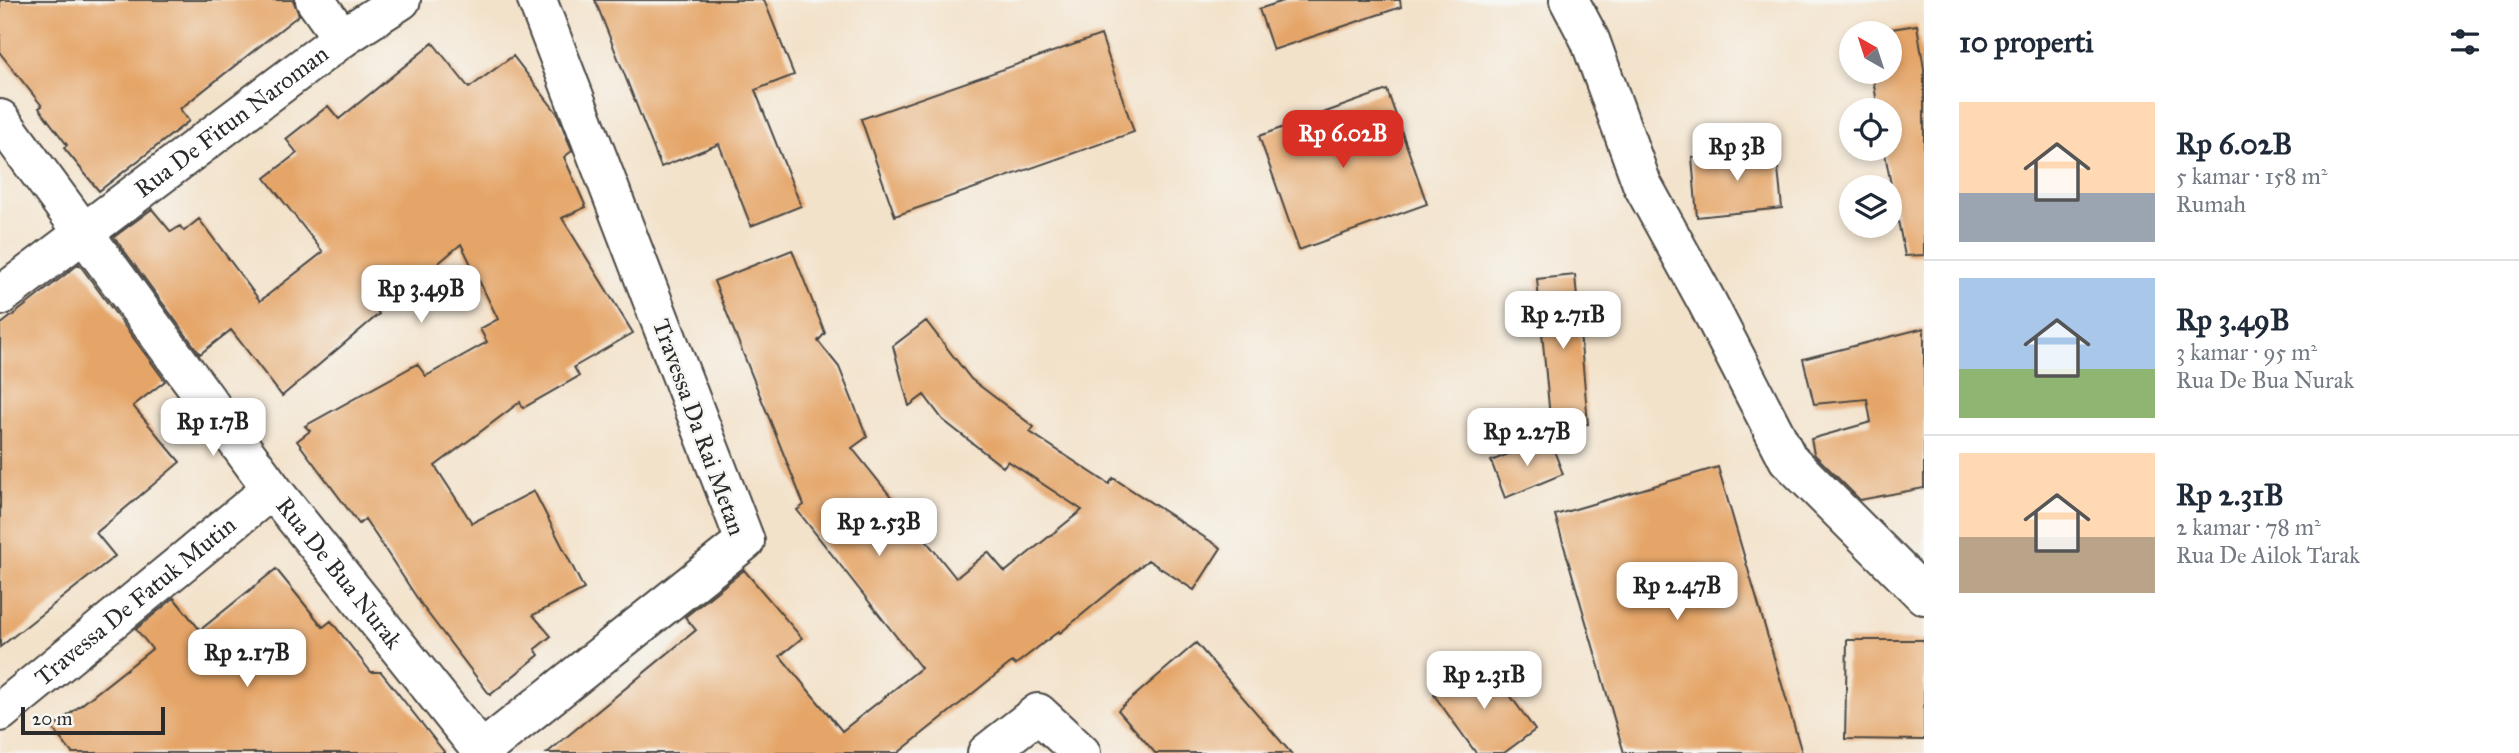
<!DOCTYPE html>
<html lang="id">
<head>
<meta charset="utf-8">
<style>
  body { margin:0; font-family:"IM FELL Great Primer",serif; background:#f2f2f3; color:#1f2937; height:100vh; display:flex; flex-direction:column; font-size:26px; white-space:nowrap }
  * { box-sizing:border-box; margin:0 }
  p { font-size:23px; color:#747a83 }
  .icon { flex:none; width:38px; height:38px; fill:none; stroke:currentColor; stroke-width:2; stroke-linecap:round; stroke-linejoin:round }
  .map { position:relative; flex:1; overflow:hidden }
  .panel { display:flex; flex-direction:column; background:#fff; width:595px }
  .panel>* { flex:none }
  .needle { width:46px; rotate:321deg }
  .tools { position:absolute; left:1839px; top:21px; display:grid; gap:14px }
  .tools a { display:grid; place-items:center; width:63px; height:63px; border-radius:50%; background:#fff; box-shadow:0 4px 10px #0003; font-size:35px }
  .scale { position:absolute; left:21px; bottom:18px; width:144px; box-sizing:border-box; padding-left:7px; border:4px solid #2b2b2b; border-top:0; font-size:19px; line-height:24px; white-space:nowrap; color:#2b2b2b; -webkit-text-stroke:5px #f6f6f2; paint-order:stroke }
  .price { position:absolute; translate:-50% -60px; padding:0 16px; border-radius:14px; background:#fff; color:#222; font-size:23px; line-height:46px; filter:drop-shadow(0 2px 4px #0008) }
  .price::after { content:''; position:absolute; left:50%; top:42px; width:21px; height:16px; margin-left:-10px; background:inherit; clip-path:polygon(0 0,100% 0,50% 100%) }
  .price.active { background:#d93025; color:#fff }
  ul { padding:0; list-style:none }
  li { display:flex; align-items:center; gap:21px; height:175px; padding:0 35px }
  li+li { border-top:2px solid #e0e1e3 }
  li span { display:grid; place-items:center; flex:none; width:196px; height:140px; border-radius:0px; color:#555 }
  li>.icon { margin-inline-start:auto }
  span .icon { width:84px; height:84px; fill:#fffc; stroke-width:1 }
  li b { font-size:30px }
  h2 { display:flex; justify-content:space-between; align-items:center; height:84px; padding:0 35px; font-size:30px }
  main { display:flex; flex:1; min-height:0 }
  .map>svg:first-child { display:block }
  .building { fill:#e5a568 }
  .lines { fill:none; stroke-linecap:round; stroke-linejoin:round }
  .street-casing { stroke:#494643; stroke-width:42 }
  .street { stroke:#fff; stroke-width:38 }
  .labels { text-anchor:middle; stroke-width:5; stroke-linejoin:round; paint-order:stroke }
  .street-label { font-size:24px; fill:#2b2b2b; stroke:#f6f6f2 }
</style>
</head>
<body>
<main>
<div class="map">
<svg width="1924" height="753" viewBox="0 0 1924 753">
  <rect width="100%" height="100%" fill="#f6f6f2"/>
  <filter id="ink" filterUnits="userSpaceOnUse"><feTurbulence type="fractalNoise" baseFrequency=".0143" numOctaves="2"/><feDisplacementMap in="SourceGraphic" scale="14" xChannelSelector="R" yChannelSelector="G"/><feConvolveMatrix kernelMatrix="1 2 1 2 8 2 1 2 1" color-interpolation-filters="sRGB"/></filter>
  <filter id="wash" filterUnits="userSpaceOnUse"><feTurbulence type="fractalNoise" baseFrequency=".00686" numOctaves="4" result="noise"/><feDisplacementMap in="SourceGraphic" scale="28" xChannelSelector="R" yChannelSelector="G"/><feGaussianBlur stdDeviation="1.57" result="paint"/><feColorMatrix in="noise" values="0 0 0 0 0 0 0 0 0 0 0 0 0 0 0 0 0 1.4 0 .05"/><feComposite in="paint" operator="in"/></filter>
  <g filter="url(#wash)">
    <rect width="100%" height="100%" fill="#f3e2ca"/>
    <g id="blocks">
      <path class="building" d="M 0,0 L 293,0 L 299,15 L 180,109 L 189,121 L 99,191 L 64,148 L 67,145 L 39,108 L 42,106 L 0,53 Z
        M 595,0 L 764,0 L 794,75 L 755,90 L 801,206 L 751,226 L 719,144 L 661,167 Z
        M 1286,0 L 1400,0 L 1401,7 L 1273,50 L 1259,9 Z
        M 1917,25 L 1924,69 L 1924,255 L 1905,256 L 1884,149 L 1890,149 L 1890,110 L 1878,110 L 1872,72 L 1890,72 L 1890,33 L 1867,33 Z
        M 1101,35 L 1134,132 L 895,216 L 861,119 Z
        M 433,43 L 469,88 L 513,56 L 557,113 L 572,151 L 564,157 L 586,207 L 562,218 L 633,333 L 574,367 L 579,376 L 523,408 L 520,402 L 435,466 L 472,523 L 534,491 L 584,589 L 533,615 L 551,636 L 535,649 L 539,655 L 490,695 L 423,607 L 365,519 L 359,524 L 297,441 L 310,431 L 305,426 L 417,364 L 426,376 L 487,342 L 480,329 L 498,319 L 461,244 L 434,267 L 432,265 L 376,309 L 379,314 L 282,396 L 231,330 L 200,354 L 114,237 L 152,209 L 171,232 L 180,226 L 184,231 L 199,219 L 260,301 L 323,252 L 265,178 L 297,153 L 286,139 L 328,106 L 339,119 Z
        M 1387,90 L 1427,204 L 1299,250 L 1259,136 Z
        M 1776,149 L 1782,208 L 1697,217 L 1692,157 Z
        M 792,250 L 825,333 L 818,341 L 839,367 L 867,437 L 852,448 L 956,578 L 988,552 L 1005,572 L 1082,510 L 1008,461 L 1003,467 L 943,420 L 924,395 L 909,406 L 893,346 L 926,321 L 971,379 L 1034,427 L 1030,432 L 1109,484 L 1113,478 L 1221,548 L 1194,590 L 1148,560 L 1060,633 L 1059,631 L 1015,665 L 1012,662 L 898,753 L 547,753 L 696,630 L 685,617 L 744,570 L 802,638 L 780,656 L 842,731 L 921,668 L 797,510 L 804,505 L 714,281 Z
        M 79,264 L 165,381 L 133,406 L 180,462 L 96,533 L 115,556 L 0,647 L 0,325 Z
        M 1575,275 L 1588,424 L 1551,428 L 1537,279 Z
        M 1924,328 L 1924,488 L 1860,500 L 1814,454 L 1811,439 L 1871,422 L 1867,399 L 1814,404 L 1803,359 Z
        M 1549,438 L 1563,474 L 1505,498 L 1491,461 Z
        M 1718,467 L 1802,753 L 1624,753 L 1555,515 Z
        M 276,569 L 323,627 L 331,621 L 371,672 L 381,672 L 445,753 L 72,753 L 52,728 L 152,649 L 136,629 L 174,598 L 200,630 Z
        M 1847,640 L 1924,640 L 1924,740 L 1845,739 Z
        M 1196,643 L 1291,753 L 1155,753 L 1118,710 Z
        M 1484,659 L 1535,730 L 1504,753 L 1476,753 L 1434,695 Z"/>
    </g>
  </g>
  <g filter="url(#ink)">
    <use href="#blocks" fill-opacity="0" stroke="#494643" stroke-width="2"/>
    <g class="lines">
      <g class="street-casing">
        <g id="street">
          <path d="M 1569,0 L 1590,40 L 1642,184 L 1707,302 L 1788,459 L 1924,595"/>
          <path d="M 342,38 L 401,0"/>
          <path id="s1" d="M 0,119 L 272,489 L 483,753"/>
          <path id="s2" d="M 0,296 L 342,38 L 315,0"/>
          <path id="s3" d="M 0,712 L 272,489"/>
          <path d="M 479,753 L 745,541 L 537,0"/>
          <path d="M 987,753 L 1038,713 L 1081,753"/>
        </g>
      </g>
      <use href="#street" class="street"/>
    </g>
  </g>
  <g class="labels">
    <g class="street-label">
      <text dy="8" stroke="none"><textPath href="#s2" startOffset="290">Rua De Fitun Naroman</textPath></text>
      <text transform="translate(699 427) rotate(70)" y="8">Travessa Da Rai Metan</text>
      <text dy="8" stroke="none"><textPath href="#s1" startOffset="567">Rua De Bua Nurak</textPath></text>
      <text dy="8" stroke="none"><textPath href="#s3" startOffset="175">Travessa De Fatuk Mutin</textPath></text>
    </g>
  </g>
</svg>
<div class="tools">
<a><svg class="needle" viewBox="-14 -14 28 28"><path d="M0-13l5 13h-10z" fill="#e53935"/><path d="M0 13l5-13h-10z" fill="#747a83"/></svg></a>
<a><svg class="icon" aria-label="locate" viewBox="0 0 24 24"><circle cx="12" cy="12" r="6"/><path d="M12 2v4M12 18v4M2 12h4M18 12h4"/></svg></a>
<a><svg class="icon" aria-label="layers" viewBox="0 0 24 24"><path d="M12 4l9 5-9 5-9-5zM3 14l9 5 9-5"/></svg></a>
</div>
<div class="scale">20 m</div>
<b class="price active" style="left:1343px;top:170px">Rp 6.02B</b>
<b class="price" style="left:1737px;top:183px">Rp 3B</b>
<b class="price" style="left:421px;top:325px">Rp 3.49B</b>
<b class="price" style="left:1563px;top:351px">Rp 2.71B</b>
<b class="price" style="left:213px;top:458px">Rp 1.7B</b>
<b class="price" style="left:1527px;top:468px">Rp 2.27B</b>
<b class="price" style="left:879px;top:558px">Rp 2.53B</b>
<b class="price" style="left:1677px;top:622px">Rp 2.47B</b>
<b class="price" style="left:247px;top:689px">Rp 2.17B</b>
<b class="price" style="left:1484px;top:711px">Rp 2.31B</b>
</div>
<section class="panel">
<h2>10 properti<svg class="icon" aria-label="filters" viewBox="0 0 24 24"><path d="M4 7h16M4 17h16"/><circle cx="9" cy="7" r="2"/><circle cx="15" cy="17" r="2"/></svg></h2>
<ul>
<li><span style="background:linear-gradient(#ffd9b3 65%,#9aa5b1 0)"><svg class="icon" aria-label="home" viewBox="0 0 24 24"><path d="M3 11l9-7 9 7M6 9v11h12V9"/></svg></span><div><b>Rp 6.02B</b><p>5 kamar · 158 m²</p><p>Rumah</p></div></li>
<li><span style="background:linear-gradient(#a9c7e8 65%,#8fb573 0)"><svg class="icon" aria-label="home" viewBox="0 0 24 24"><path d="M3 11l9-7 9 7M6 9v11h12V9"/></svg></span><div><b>Rp 3.49B</b><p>3 kamar · 95 m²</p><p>Rua De Bua Nurak</p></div></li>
<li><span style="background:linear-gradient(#ffd9b3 60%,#b9a48a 0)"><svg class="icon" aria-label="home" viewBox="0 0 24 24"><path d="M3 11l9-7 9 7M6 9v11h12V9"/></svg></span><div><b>Rp 2.31B</b><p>2 kamar · 78 m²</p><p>Rua De Ailok Tarak</p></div></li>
</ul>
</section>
</main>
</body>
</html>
